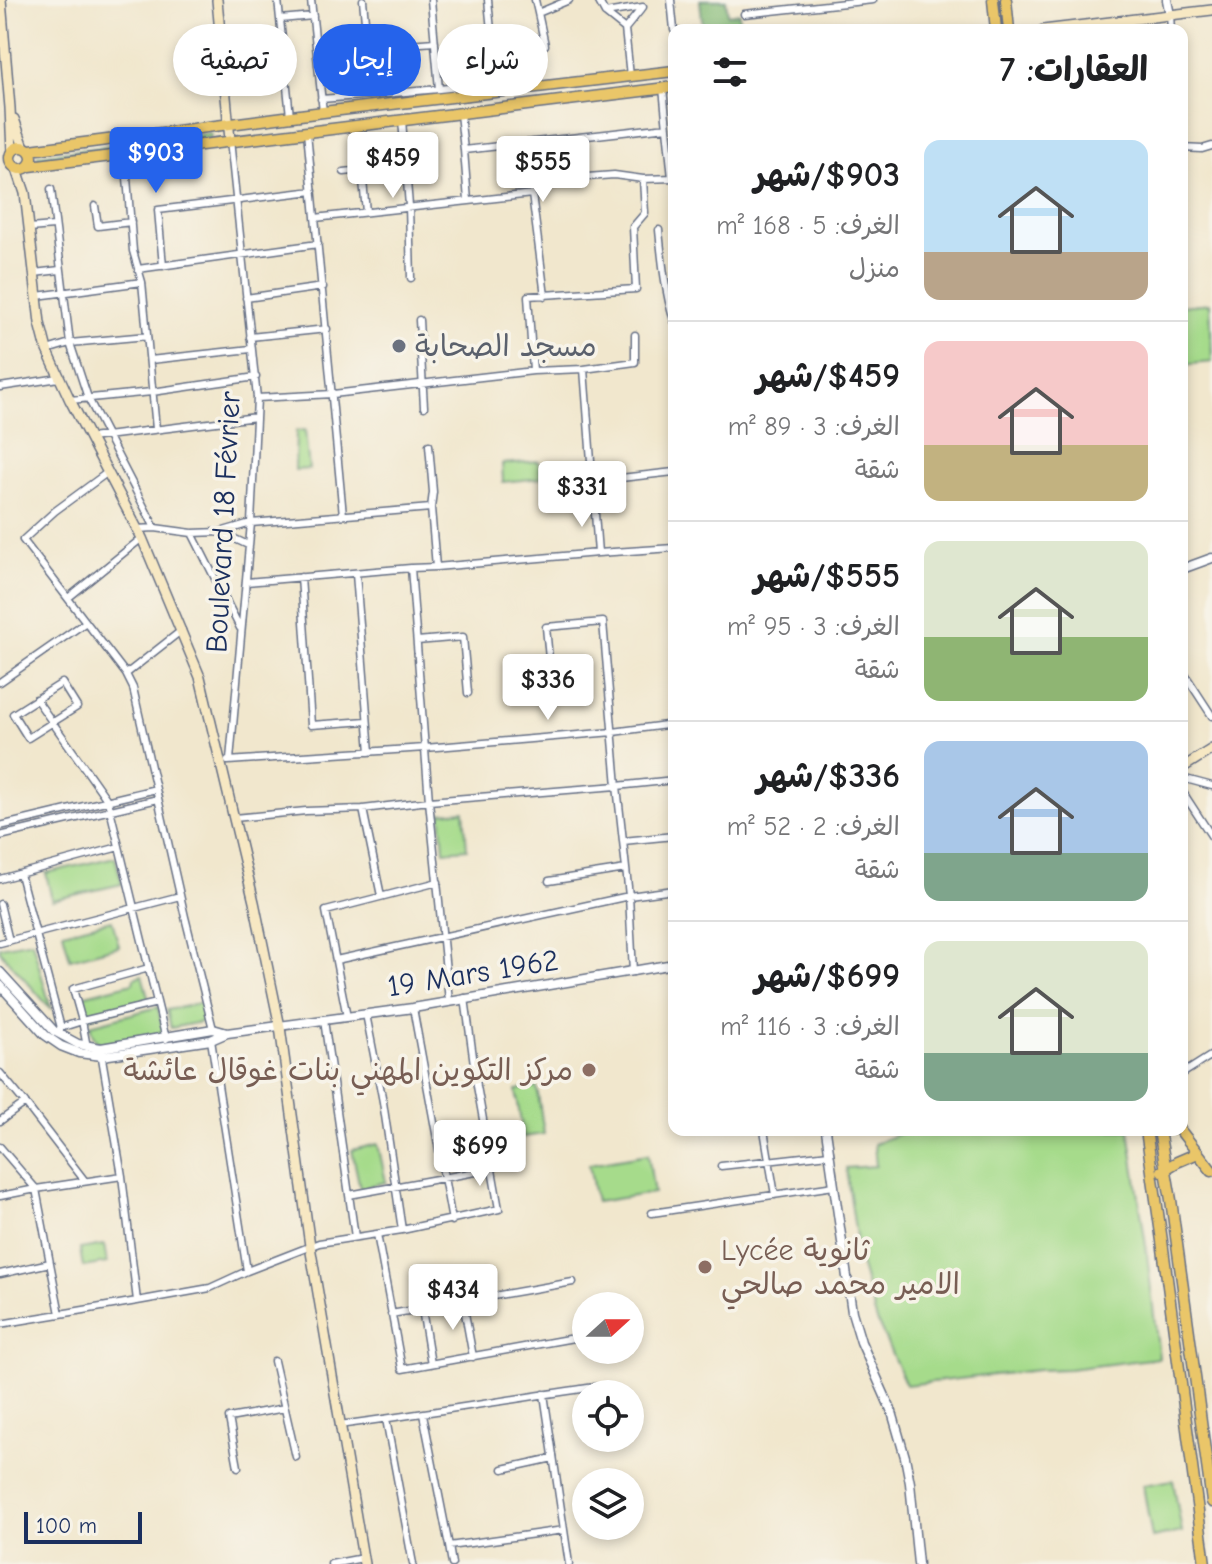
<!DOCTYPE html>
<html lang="ar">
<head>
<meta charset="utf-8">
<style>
  body { margin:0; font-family:"Comic Neue","Playpen Sans Arabic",sans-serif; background:#f2f2f2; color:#202124; direction:rtl; height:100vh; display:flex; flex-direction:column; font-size:30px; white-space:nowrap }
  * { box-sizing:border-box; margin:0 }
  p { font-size:26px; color:#757577 }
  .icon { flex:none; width:44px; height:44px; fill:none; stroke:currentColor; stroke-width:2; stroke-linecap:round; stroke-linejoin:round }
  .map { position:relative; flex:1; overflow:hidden; direction:ltr }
  .details { position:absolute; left:668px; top:24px; width:520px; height:1112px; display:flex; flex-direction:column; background:#fff; border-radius:16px; box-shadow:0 4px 12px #0003; direction:rtl }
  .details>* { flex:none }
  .hud { position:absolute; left:24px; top:24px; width:524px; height:72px; direction:rtl; display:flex; gap:16px }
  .needle { width:52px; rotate:69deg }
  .tools { position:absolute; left:572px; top:1292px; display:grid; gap:16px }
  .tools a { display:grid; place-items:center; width:72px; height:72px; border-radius:50%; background:#fff; box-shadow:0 4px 12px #0003; font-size:40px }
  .scale { position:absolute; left:24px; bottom:20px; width:118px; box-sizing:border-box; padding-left:8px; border:4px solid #1b2f5e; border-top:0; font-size:22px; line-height:28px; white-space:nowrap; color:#1b2f5e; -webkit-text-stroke:6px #f7f3e8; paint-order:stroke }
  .price { position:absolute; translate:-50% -68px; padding:0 18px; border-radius:8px; background:#fff; color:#222; font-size:26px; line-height:52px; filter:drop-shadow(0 2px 4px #0008) }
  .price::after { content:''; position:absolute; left:50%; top:48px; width:24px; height:18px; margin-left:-12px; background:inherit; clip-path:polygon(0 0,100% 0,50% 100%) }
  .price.current { background:#2563eb; color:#fff }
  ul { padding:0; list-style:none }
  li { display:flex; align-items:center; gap:24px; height:200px; padding:0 40px }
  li+li { border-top:2px solid #e0e0e0 }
  li span { display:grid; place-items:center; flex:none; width:224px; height:160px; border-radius:16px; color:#555 }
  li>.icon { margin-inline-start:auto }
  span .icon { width:96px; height:96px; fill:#fffc; stroke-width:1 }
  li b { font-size:34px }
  h2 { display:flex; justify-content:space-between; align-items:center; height:96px; padding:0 40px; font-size:34px }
  .chip { padding:0 28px; border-radius:36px; background:#fff; box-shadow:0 4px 12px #0003; font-size:28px; line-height:72px }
  .chip.current { background:#2563eb; color:#fff }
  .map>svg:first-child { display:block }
  .green { fill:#a6db8b; stroke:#608574; stroke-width:2 }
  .forest { fill:#84bb77; stroke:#50756a; stroke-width:2 }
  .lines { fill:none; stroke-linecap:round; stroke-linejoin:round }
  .minor-casing { stroke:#666f85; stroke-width:9 }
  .tertiary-casing { stroke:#666f85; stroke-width:11 }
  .secondary-casing { stroke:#666f85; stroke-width:12 }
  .primary-casing { stroke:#666f85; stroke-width:13 }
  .trunk-casing { stroke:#666f85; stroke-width:13 }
  .minor { stroke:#fff; stroke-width:6 }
  .tertiary { stroke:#fff; stroke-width:8 }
  .secondary { stroke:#f7e8c3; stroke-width:9 }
  .primary { stroke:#eac669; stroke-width:10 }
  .trunk { stroke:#eac669; stroke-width:10 }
  .worship-dot { fill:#6b7280; stroke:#f7f3e8; stroke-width:3 }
  .education-dot { fill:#8d6e63; stroke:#f7f3e8; stroke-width:3 }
  .labels { text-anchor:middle; stroke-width:7; stroke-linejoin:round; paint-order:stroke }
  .worship-label { font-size:30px; fill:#5b616d; stroke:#f7f3e8; text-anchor:start }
  .street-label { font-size:30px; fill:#1b2f5e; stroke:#f7f3e8 }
  .education-label { font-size:30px; fill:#785e54; stroke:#f7f3e8; text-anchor:end }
</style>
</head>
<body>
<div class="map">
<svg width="1212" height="1564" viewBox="0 0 1212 1564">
  <rect width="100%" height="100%" fill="#f7f3e8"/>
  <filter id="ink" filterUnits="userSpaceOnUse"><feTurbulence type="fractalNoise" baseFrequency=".0125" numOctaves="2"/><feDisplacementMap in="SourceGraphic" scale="16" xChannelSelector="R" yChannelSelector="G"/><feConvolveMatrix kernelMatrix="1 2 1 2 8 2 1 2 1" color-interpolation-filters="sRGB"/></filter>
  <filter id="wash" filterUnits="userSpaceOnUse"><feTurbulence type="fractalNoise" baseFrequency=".006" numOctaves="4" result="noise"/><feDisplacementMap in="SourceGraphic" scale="32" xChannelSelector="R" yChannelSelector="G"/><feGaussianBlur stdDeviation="1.8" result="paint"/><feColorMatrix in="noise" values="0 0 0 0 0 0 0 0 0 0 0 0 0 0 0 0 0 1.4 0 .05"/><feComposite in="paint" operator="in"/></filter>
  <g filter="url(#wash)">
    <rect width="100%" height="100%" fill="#f1e7cd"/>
    <path class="green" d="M 210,133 L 211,138 L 38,163 L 38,155 Z
      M 1210,303 L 1212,362 L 1182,365 L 1182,306 Z
      M 305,430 L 309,469 L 295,470 L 296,431 Z
      M 539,461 L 541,478 L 503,482 L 502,464 Z
      M 464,811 L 467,849 L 444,851 L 441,813 Z
      M 115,857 L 122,884 L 52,900 L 46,873 Z
      M 112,920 L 119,946 L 70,959 L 63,932 Z
      M 32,941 L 51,1009 L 0,951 L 0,947 Z
      M 142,975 L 149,1000 L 147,1002 L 88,1018 L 82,996 L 133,983 L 134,978 Z
      M 203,1003 L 206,1021 L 171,1028 L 167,1010 Z
      M 158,1007 L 164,1035 L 102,1044 C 93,1041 92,1033 90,1025 Z
      M 537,1087 L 544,1134 L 523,1137 L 516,1090 Z
      M 908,1130 L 1129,1130 L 1146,1246 L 1159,1358 L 1069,1369 L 1038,1370 L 906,1385 L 877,1321 L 860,1264 L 846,1168 L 876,1166 L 874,1144 Z
      M 378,1144 L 386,1182 L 360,1188 L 352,1150 Z
      M 648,1154 L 654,1193 L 596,1202 L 589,1164 Z
      M 104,1245 L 107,1263 L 83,1267 L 80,1249 Z
      M 1173,1480 L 1182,1532 L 1152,1538 L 1143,1485 Z"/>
    <path class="forest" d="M 700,0 L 726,0 L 728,15 L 739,13 L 739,25 L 731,26 L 732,30 L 703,30 Z"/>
  </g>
  <g filter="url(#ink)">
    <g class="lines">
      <g class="minor-casing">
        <path id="minor" d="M 278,0 L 290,116
          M 311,0 L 323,112
          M 363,0 L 372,95 L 439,89 L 431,0
          M 488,0 L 497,91
          M 535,0 L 538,13
          M 598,0 L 605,13 L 625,29 L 630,76
          M 671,0 L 674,30
          M 605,13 L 643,7 L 625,29
          M 744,14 L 873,0
          M 1170,15 L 1171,30
          M 280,19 L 313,16
          M 545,45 L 538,13 L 569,0
          M 367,47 L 435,42
          M 663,88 L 672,178
          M 439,89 L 496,83
          M 321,99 L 372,95
          M 460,114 L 464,150
          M 402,120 L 409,206 L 411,278
          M 307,132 L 343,515
          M 1182,148 L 1202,149 L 1212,146
          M 125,153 L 133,251 L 142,282 L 156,429
          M 344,172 L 362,170 L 366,212
          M 51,189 L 70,343 L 88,398 L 155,528
          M 532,194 L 545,296
          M 468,201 L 464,150 L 667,127
          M 95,206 L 98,226 L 131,222
          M 315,218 L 532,194 L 537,185 L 547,180 L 614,175 L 643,179 L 674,178
          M 29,228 L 54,226
          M 659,230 C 662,260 665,292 674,321
          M 163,266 L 158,210 L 313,191
          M 138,269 L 318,244
          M 34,273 L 60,270
          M 37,296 L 142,282
          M 246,298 L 323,287
          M 419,320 L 424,407
          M 250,337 L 327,329
          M 47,350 L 70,343 L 147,336
          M 150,360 L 251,349
          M 533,371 L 528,296 L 636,289 L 633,227 L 645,213 L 643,179
          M 0,387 L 59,378
          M 257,398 L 333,394 L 533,371 L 584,369 L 635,362 L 635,335
          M 70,400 L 152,392 L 256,377
          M 90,438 L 256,417
          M 429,445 L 433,492 L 431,508
          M 108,472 L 55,511 L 23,540 L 126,674 L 133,688 L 185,917 L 213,1029
          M 594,481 L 674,472
          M 137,529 L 155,528 L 192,533 L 220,532 L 248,545
          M 220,532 L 251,523 L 431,508 L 436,567 L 411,568
          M 192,533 L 240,628
          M 598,553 L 674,548
          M 436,567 L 598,553 L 584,369
          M 356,574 L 370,752
          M 301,577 L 311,725 L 367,721
          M 246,582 L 411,568 L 429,801 L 449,1001
          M 68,598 L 142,538
          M 417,641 L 463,637 L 468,693
          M 1182,670 L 1212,716
          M 126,674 L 182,630
          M 551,680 L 546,627 L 603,622 L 617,786 L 674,780
          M 0,682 L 86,622
          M 62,683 L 77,707 L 28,738 L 13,714 Z
          M 36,699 L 108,801 L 166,1039
          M 230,760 L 251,523 L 257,398 L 230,140
          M 228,761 L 425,748 L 613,732 L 674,724
          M 1182,778 L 1212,786
          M 1182,791 L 1212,837
          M 363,809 L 381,896
          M 234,818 L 306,811 L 363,809 L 429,801 L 617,786 L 629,896 L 633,972
          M 0,826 L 156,789
          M 0,836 L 158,799
          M 623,841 L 674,836
          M 20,874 L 61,1028
          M 0,879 L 119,847
          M 549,881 L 626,869
          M 0,904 L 9,941
          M 0,943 L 180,896
          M 336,960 L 629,896 L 674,890
          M 413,1008 L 452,1221
          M 366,1014 L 383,1102 L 402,1230
          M 347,1017 L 326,911 L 438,882
          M 324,1020 L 355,1237
          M 60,1028 L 82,1021 L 73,989 L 149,968
          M 211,1040 L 247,1271
          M 87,1047 L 82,1021 L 157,1003
          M 101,1052 L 122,1176 L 137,1301 L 210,1288 L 247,1271 L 319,1243 L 402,1230 L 499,1209 L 477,1086 L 465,998
          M 0,1073 L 25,1103
          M 1182,1074 L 1212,1055
          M 0,1121 L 25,1103 L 85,1181
          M 764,1130 L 775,1195
          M 0,1147 L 36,1189 L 122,1176
          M 721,1166 L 829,1154
          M 349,1195 L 492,1169
          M 0,1196 L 36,1189 L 50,1263
          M 652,1213 L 834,1186
          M 377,1234 L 402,1369 L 579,1337
          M 0,1274 L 50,1263 L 60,1314 L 0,1324
          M 463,1302 L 473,1357
          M 422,1309 L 431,1364
          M 60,1314 L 137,1301
          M 391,1314 L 573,1282
          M 274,1361 L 296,1457
          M 423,1414 L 449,1546 L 564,1530 L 544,1394
          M 386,1419 L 413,1564
          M 339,1425 C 425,1414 510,1399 595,1387
          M 238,1467 L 229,1418 L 285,1408
          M 503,1469 L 553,1458
          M 564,1530 L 569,1564
          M 449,1546 L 452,1564
          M 331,1564 L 363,1558"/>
      </g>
      <g class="tertiary-casing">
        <path id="tertiary" d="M 1167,0 L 1170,15
          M 1182,569 L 1212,558
          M 0,972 L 54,1031 L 78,1044 L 101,1048 L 213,1029 L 227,1033 L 413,1008 L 674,964
          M 0,985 L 45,1035 L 61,1046 L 79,1053 L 102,1056 L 211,1040 L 227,1033
          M 826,1130 L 852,1312 L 861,1342 L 892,1412 L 905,1457 L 910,1483 L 918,1564"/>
      </g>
      <g class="secondary-casing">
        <path id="secondary" d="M 1,0 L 10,108 L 12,152
          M 217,0 L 230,140
          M 1043,30 L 1212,10
          M 14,119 L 24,147
          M 17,169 L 25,193 L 40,323 L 47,350 L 70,400 L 142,538 L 200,677 L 254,902 L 280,1027 L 310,1246 L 364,1564
          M 1182,768 L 1212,749"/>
      </g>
      <g class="primary-casing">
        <path id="primary" d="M10 158a11 11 0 1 1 22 0a11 11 0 1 1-22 0Z
          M 30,150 L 323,112 L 674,71
          M 30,166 L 674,87
          M 1180,1130 L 1212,1171"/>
      </g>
      <g class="trunk-casing">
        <path id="trunk" d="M 993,0 L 996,30
          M 1006,0 L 1009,30
          M 1146,1130 L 1162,1241 L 1205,1564
          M 1159,1130 L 1171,1200 L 1212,1502
          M 1162,1171 L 1177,1162 L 1198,1153"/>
      </g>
      <use href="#minor" class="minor"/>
      <use href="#tertiary" class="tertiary"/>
      <use href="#secondary" class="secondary"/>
      <use href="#primary" class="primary"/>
      <use href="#trunk" class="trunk"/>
    </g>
  </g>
  <circle class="worship-dot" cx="399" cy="346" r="8"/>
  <g class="education-dot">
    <circle cx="589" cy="1070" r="8"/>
    <circle cx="705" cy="1267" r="8"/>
  </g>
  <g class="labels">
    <g class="worship-label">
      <text x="415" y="356">مسجد الصحابة</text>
    </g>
    <g class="street-label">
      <text transform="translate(223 522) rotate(-87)" y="10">Boulevard 18 Février</text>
      <text transform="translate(473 973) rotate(-9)" y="10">19 Mars 1962</text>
    </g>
    <g class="education-label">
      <text x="573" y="1080">مركز التكوين المهني بنات غوقال عائشة</text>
      <text x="721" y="1260" text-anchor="start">Lycée ثانوية<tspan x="721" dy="34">الامير محمد صالحي</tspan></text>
    </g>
  </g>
</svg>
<div class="tools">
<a><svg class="needle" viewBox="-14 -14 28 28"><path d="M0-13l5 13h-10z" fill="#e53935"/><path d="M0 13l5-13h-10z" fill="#757577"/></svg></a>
<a><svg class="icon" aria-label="locate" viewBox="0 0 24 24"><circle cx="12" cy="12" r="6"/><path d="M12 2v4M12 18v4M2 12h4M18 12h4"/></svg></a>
<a><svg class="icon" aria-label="layers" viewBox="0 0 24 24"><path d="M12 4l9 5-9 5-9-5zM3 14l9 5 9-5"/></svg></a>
</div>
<div class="scale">100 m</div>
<b class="price current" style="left:156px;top:195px">$903</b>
<b class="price" style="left:393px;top:200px">$459</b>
<b class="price" style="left:543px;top:204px">$555</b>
<b class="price" style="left:582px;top:529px">$331</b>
<b class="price" style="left:548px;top:722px">$336</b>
<b class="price" style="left:480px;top:1188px">$699</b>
<b class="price" style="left:453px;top:1332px">$434</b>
<div class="hud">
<a class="chip">شراء</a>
<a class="chip current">إيجار</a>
<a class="chip">تصفية</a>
</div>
<section class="details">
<h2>العقارات: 7<svg class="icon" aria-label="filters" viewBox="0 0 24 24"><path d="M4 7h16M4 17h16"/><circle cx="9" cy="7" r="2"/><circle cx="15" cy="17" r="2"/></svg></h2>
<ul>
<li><span style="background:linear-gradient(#bfe0f5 70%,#b9a48a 0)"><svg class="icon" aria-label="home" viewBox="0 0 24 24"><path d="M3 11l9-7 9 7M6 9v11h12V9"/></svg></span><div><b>$903/شهر</b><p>الغرف: 5 · 168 m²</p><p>منزل</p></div></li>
<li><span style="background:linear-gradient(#f6c9c9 65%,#c2b280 0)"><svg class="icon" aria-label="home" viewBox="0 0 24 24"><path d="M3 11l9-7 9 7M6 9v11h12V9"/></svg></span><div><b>$459/شهر</b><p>الغرف: 3 · 89 m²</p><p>شقة</p></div></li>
<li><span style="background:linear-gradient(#dfe7d0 60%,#8fb573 0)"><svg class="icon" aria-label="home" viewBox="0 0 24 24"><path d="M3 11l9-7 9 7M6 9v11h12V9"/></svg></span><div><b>$555/شهر</b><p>الغرف: 3 · 95 m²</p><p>شقة</p></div></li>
<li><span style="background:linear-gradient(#a9c7e8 70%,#7fa58c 0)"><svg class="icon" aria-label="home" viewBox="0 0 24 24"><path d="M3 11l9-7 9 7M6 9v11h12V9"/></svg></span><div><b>$336/شهر</b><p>الغرف: 2 · 52 m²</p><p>شقة</p></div></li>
<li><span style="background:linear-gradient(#dfe7d0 70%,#7fa58c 0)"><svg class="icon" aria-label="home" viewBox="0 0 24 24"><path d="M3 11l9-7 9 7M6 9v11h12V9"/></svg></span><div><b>$699/شهر</b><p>الغرف: 3 · 116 m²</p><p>شقة</p></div></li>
</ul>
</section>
</div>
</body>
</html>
